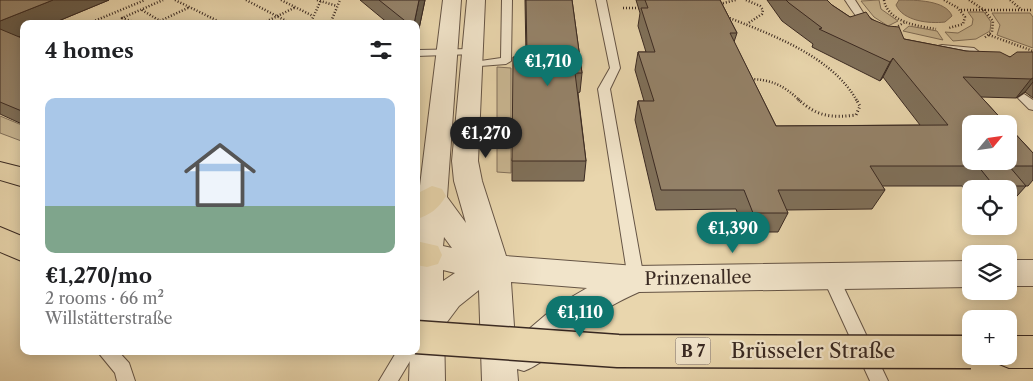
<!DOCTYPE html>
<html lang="en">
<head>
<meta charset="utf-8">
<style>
  body { margin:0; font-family:"Libre Caslon Text",serif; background:#f2f2f2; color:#202124; height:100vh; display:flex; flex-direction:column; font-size:19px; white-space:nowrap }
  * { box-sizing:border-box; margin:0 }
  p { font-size:16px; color:#757577 }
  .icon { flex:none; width:28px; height:28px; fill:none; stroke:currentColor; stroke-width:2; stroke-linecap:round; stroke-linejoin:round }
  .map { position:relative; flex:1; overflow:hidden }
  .side { position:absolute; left:20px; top:20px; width:400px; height:335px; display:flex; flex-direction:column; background:#fff; border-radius:10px; box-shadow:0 2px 12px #0003 }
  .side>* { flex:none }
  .needle { width:32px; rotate:61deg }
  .fabs { position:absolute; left:962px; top:115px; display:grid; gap:10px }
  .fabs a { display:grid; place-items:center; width:55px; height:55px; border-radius:10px; background:#fff; box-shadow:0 2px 12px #0003; font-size:25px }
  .price { position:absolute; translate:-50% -42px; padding:0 11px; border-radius:18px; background:#0f766e; color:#fff; font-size:16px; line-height:32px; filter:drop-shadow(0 1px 2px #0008) }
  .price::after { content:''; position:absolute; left:50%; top:30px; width:15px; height:11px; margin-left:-8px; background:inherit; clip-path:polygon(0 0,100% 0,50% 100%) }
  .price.on { background:#222; color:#fff }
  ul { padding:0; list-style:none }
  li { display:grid; align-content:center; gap:10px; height:265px; padding:0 25px }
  li span { display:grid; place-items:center; height:155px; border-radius:10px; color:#555 }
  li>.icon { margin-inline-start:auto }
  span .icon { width:90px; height:90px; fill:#fffc; stroke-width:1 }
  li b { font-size:21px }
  h2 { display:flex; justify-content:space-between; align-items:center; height:60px; padding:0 25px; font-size:21px }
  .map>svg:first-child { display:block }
  .green { fill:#cbb995; stroke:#82715c }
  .water { fill:#ad9b7e; stroke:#7f6d59 }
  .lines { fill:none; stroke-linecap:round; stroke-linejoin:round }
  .service-casing { stroke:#655445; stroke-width:2 }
  .tertiary-casing { stroke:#655445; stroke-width:2 }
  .trunk-casing { stroke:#392922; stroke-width:2 }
  .path-far1 { stroke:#392922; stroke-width:2.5; stroke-dasharray:1 2; stroke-linecap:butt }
  .path { stroke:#392922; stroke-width:3; stroke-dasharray:1 2.5; stroke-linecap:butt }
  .service { fill:#f1e4ca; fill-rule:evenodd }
  .tertiary { fill:#f1e4ca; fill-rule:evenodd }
  .trunk { fill:#e9d6ad; fill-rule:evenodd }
  .trunk-bridge-casing { stroke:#392922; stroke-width:35; stroke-linecap:butt }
  .trunk-bridge { stroke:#e9d6ad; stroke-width:32 }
  .wall { fill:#80715b; stroke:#392922 }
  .shaded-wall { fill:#685c4a; stroke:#392922 }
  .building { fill:#95836a; stroke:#392922 }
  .labels { text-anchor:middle; stroke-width:4.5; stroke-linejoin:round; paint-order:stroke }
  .shield { fill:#f1e4ca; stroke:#706154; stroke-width:1 }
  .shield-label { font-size:16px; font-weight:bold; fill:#392922 }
  .street-label { font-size:18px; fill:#392922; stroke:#f1e4ca }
  .near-street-label { font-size:21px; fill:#392922; stroke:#f1e4ca }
</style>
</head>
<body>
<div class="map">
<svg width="1033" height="381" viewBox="0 0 1033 381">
  <rect width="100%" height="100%" fill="#e9d6ad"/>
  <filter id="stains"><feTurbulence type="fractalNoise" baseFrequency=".004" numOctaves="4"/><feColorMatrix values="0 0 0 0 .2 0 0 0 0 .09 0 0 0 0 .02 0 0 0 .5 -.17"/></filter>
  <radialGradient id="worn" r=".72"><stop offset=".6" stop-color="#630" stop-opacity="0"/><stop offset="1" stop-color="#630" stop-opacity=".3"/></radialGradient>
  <path class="green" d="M 879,0 L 881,9 L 898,21 L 888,26 L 874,17 L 861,1 Z
    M 968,12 L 984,12 L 991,22 L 990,31 L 976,39 L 953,41 L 945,32 L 958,33 L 972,25 L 973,19 Z
    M 992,13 L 1030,13 L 1033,17 L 1033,48 L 997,35 L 1000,25 Z
    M 909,26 L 937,31 L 943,40 L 903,31 Z
    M 497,67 L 511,68 L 511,173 L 497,172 Z
    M 0,116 L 24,126 L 24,142 L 0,133 Z"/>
  <path class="water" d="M 899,0 C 915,0 946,0 952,16 L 945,22 C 929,24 903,21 896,5 Z"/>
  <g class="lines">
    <g class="service-casing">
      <path id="service" d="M 502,0 L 512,0 L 511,61 L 506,64 L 467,67 L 467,63 L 501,58 Z
        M 596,0 L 606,0 L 620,68 L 610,89 L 644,279 L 642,284 L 636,286 L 630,284 L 628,279 L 598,89 L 610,68 Z
        M 845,0 L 855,0 L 864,14 L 877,23 L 877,27 C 862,29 852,10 845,0 Z
        M 942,45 L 974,48 L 992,62 L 987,65 L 967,53 L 938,50 L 938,46 Z
        M 471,49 L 475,50 L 475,54 L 416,56 L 418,50 Z
        M 1024,94 L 1033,100 L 1033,110 L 1029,109 L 1018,98 Z
        M 830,270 L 836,271 L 888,381 L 870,381 L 822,276 L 824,271 Z
        M 97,351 L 118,351 L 129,363 L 135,381 L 117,381 L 115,373 Z
        M 397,351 L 416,351 L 398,381 L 379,381 Z"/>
    </g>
    <g class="tertiary-casing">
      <path id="tertiary" d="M 443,0 L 461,0 L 447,197 L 466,223 L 454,181 L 452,161 L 467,0 L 485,0 L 478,161 L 482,181 L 506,256 L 636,266 L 971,261 L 971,287 L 639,292 C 619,301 596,313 578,328 C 561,343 546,363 524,371 L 517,369 L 518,381 L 482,381 L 479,290 L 459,306 L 444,326 L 445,381 L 409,381 L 410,351 L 416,351 L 416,218 ZM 444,237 L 452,248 L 443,246 ZM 443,270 L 455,273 L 443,281 ZM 511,282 L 587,288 L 556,306 L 515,341 Z
        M 1009,260 L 1033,260 L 1033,286 L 1009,286 Z"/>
    </g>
    <g class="trunk-casing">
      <path id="trunk" d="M 0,162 L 24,168 L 24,187 L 0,180 Z
        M 432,186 L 442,189 L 446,196 C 439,208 429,216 416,219 L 416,194 Z
        M 0,227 L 24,237 L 24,262 L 0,252 Z
        M 416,241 L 438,246 L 442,255 L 438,264 L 427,267 L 416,265 Z
        M 1009,336 L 1033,336 L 1033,368 L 1009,368 L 997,363 L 993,356 L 1009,356 Z"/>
    </g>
    <path class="path-far1" d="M 175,0 L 224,24
      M 246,0 L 292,24
      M 281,0 L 313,16
      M 317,0 L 337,6
      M 746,0 L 760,6 L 763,10 L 762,14 L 747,24
      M 884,0 C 888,22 917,26 936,29
      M 944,0 L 958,8 L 965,17 L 963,24 L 949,28
      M 969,0 L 984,10 L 993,21 L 992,32 L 984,38
      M 1010,0 L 1022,10
      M 720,4 L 736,0
      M 623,8 L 642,8
      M 142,10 L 165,24
      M 961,10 L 1033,10
      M 727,17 C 772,35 832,56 857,101
      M 160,21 L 190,7
      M 87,24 L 145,0
      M 140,24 L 122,18 L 163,0
      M 261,24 L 296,7
      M 310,24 L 321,0
      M 330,24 L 340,0
      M 893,29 L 905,22
      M 989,35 L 1033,51
      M 748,79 C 770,79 784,85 800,101"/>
    <path class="path" d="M 798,99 C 817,117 832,118 856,115 L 860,106 L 856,99"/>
    <use href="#service" class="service"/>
    <use href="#tertiary" class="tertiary"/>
    <use href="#trunk" class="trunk"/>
    <g class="trunk-bridge-casing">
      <path id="trunk-bridge" d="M 416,337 L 618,351 L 971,352"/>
    </g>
    <use href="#trunk-bridge" class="trunk-bridge"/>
  </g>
  <path class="wall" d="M 0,0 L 109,0 L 51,24 L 24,24 L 24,35 L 19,37 L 24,39 L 24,125 L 0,114 Z
    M 360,0 L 425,0 L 416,43 L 416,24 L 389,24 Z
    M 525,0 L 572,0 L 582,73 L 580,92 L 578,93 L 586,161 L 584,181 L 512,181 L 512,161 L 526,56 Z
    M 636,0 L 720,0 L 737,33 L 734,42 L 776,126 L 920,125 L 883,77 L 880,81 L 812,47 L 813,44 L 782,21 L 767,0 L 827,0 L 832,5 L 850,17 L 871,19 L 904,39 L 966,51 L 1010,57 L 1033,52 L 1033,98 L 1025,92 L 1016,98 L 981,97 L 1033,153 L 1033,180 L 1028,186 L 1026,186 L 1009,205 L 1009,189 L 971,189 L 971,197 L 962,186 L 882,186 L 885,190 L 872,209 L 786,210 L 788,213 L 778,232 L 744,232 L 736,209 L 656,210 L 635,120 L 638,101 L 644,101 L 635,70 L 638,52 L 646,52 L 638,26 L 640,13 Z"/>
  <path class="shaded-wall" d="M 53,0 L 109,0 L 51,24 L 24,24 L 24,35 L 3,43 L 0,40 L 0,21 Z
    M 419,0 L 425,0 L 416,43 L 416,24 L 414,24 Z
    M 893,58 L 883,77 L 880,81 L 890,62 Z
    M 1033,78 L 1033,82 L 1025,92 L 1016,98 L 1031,79 Z"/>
  <path class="building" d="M 0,0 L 53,0 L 0,21 Z
    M 379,0 L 419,0 L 414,24 L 409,24 Z
    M 526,0 L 572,0 L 582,73 L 575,73 L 586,161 L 512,161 L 513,57 L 527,56 Z
    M 645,0 L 720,0 L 737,33 L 730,33 L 776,126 L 948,125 L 893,58 L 890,62 L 819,29 L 822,28 L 789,3 L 786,0 L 827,0 L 832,5 L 850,17 L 866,12 L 871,19 L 888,26 L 899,27 L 904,39 L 966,51 L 1000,52 L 1010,57 L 1017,52 L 1033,52 L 1033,78 L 1031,79 L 963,77 L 1006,124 L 971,124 L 971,161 L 1009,161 L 1009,127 L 1033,153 L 1033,166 L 1009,166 L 1026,186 L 994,186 L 978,166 L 870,166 L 885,190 L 778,190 L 788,213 L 753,213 L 744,190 L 661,190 L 638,101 L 654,101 L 638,52 L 655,52 L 641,8 L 648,8 Z
    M 0,29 L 24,39 L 24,112 L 0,102 Z"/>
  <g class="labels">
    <rect class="shield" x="675.5" y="337.5" width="35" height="27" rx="4"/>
    <g class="shield-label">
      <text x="693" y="357">B 7</text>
    </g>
    <g class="street-label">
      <text transform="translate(698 278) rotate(-1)" y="6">Prinzenallee</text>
    </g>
    <g class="near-street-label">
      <text x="813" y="358">Brüsseler Straße</text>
    </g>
  </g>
  <rect width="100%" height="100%" filter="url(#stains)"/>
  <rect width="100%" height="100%" fill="url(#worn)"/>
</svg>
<div class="fabs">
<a><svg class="needle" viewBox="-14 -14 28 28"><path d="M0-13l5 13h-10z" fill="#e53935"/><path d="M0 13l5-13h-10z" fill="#757577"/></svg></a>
<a><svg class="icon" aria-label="locate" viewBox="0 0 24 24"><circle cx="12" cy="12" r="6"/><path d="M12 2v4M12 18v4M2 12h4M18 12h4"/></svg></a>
<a><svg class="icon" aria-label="layers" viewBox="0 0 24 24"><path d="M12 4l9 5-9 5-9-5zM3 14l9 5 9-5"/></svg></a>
<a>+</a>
</div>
<b class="price" style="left:548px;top:87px">€1,710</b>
<b class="price on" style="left:486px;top:159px">€1,270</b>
<b class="price" style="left:733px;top:254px">€1,390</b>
<b class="price" style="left:580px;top:338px">€1,110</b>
<section class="side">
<h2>4 homes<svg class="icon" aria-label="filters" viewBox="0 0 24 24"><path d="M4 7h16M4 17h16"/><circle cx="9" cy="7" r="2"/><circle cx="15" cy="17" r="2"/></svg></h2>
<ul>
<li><span style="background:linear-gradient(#a9c7e8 70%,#7fa58c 0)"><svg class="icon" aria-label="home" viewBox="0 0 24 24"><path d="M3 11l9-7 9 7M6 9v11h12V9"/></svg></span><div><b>€1,270/mo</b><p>2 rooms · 66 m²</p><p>Willstätterstraße</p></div></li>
</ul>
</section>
</div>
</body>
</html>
